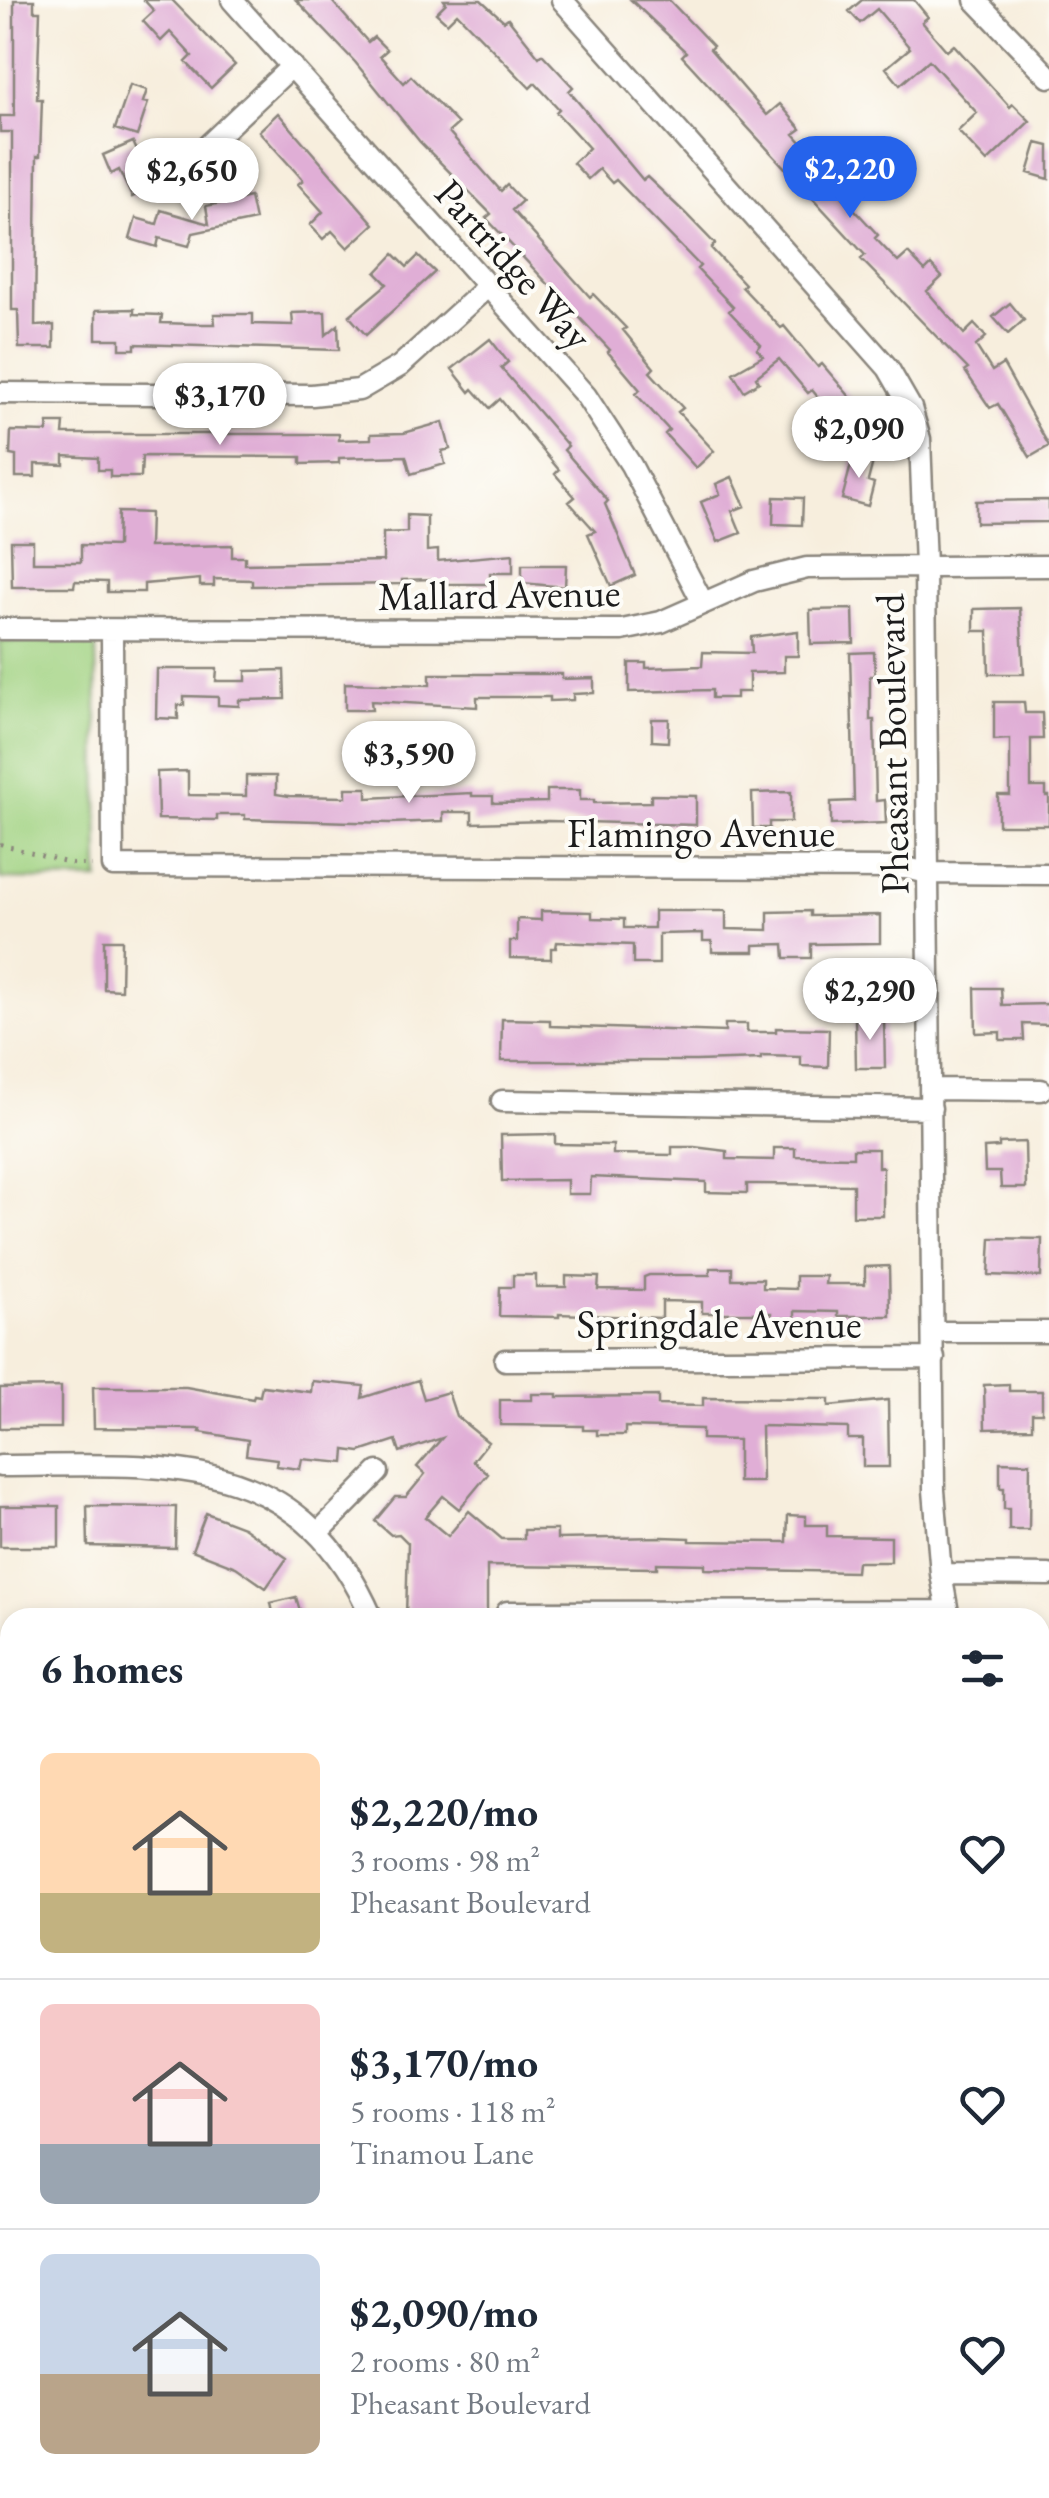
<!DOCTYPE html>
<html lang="en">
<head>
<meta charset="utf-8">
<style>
  body { margin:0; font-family:"EB Garamond",serif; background:#f6f6f7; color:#1f2937; height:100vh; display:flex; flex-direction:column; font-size:38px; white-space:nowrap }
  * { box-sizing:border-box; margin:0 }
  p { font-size:32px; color:#747a83 }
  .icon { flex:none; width:55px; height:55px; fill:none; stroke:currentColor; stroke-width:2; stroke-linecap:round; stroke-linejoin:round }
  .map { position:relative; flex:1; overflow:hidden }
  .details { position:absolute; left:0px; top:1608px; width:1050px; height:892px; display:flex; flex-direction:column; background:#fff; border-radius:30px 30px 0 0; box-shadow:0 5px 15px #0003 }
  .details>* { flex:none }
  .price { position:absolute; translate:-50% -85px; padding:0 22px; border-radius:35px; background:#fff; color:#222; font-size:32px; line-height:65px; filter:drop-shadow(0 2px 5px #0008) }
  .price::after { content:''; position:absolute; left:50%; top:60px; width:30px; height:22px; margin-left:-15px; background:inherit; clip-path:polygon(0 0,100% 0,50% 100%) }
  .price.active { background:#2563eb; color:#fff }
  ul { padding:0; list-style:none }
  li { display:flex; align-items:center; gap:30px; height:250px; padding:0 40px }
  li+li { border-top:2px solid #e0e1e3 }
  li span { display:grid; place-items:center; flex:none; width:280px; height:200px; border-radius:15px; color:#555 }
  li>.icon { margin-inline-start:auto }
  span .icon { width:120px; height:120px; fill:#fffc; stroke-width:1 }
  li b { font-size:42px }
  h2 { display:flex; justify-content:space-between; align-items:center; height:120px; padding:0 40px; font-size:42px }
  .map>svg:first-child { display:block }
  .green { fill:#a0d281; stroke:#5e774e; stroke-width:2.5 }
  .building { fill:#e0aed6 }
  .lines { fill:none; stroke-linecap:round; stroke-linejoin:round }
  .minor-casing { stroke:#8a857c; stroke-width:25 }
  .tertiary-casing { stroke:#8a857c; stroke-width:30 }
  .path { stroke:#8a857c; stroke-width:4; stroke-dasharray:2.5 8; stroke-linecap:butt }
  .minor { stroke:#fff; stroke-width:20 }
  .tertiary { stroke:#fff; stroke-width:25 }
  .labels { text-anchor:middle; stroke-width:8; stroke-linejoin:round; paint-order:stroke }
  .street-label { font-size:40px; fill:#1c1c1c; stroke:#fdfcf7 }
</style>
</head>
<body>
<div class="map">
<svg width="1049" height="2498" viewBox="0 0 1049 2498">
  <rect width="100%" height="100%" fill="#fdfcf7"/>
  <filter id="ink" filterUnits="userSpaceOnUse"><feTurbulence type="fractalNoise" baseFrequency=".01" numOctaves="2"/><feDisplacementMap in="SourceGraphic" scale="20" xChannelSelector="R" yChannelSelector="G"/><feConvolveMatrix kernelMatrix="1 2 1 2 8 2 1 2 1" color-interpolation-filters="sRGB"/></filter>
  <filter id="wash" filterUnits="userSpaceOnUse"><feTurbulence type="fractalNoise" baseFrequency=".0048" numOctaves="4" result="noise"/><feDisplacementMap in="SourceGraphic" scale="40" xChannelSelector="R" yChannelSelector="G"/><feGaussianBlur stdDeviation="2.25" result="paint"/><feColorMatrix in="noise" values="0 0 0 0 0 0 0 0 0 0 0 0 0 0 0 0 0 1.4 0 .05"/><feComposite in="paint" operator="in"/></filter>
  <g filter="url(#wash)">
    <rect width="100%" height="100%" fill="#f7eedd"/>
    <path class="green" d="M 0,641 L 91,641 L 96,644 L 99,880 L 0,879 Z"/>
    <g id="blocks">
      <path class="building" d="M 14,0 L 34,0 L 34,11 L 40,11 L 37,99 L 42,99 L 40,156 L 37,156 L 35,326 L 54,325 L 54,348 L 19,348 L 18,310 L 12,310 L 12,132 L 0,132 L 0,116 L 14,116 Z
        M 144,0 L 172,0 L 235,65 L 211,88 L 186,62 L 192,56 L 170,32 L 161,41 L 143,21 L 154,11 Z
        M 296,0 L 331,0 L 368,42 L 374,37 L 387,50 L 380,56 L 404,83 L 411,76 L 458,124 L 449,132 L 501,191 L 507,185 L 522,201 L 512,210 L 590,297 L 593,294 L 626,328 L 623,330 L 654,368 L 650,372 L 683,408 L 678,412 L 714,451 L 696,468 L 665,434 L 669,430 L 636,394 L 640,390 L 608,352 L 610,350 L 486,218 L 491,214 L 420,142 L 355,62 Z
        M 444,0 L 481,0 L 504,21 L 508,18 L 539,57 L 542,54 L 573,87 L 569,91 L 643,180 L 647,177 L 685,213 L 715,244 L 711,248 L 745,284 L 742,287 L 781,328 L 784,326 L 818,367 L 822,364 L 851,398 L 832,414 L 812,390 L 808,393 L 779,359 L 756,377 L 759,382 L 744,391 L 733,373 L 763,356 L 757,349 L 761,345 L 729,311 L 733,307 L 697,269 L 700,266 L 616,180 L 612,183 L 599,169 L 588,179 L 573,163 L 589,148 L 556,112 L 559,109 L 535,83 L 530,88 L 457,13 L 447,23 L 436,13 L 446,3 Z
        M 631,0 L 669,0 L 713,46 L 710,49 L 767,115 L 780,104 L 801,129 L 794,134 L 847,193 L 843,197 L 878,235 L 875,238 L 898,262 L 908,253 L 925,271 L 931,265 L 942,277 L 927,291 L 964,334 L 974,324 L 986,337 L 976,346 L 992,371 L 1003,364 L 1049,446 L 1030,457 L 998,404 L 990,408 L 965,371 L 968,369 L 861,259 L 865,255 L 682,56 L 686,52 Z
        M 862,0 L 914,0 L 928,17 L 922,22 L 947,51 L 954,45 L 1010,107 L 1013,104 L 1030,121 L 987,162 L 958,131 L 977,113 L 929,60 L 900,85 L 886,68 L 910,48 L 877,9 L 860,23 L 849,11 Z
        M 130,85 L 147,90 L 143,102 L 148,103 L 137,136 L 115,129 Z
        M 278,113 L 374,224 L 348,248 L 332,231 L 323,239 L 310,225 L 323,212 L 298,184 L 303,180 L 259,131 Z
        M 133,142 L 154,187 L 132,197 L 119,170 L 111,174 L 103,155 Z
        M 1037,143 L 1049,146 L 1049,179 L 1028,173 Z
        M 250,197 L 255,220 L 193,233 L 189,246 L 159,238 L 157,247 L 130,239 L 136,218 L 157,224 L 161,210 L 209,224 L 206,206 Z
        M 394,254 L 407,267 L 418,256 L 435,272 L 366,335 L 349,316 L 387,284 L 376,273 Z
        M 1010,303 L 1024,320 L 1008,334 L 993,317 Z
        M 134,309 L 134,314 L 162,315 L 161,323 L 195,324 L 215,324 L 214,314 L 253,314 L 253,324 L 293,325 L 292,313 L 325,312 L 326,335 L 338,325 L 339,350 L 135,344 L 135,349 L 120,349 L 120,339 L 96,339 L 96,310 Z
        M 490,339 L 508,362 L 501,368 L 568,446 L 564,450 L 608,501 L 605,504 L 635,575 L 611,586 L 588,534 L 595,531 L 569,502 L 575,497 L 555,474 L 559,470 L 500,399 L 490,408 L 473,389 L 470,392 L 452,369 Z
        M 443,422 L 450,449 L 442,451 L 445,464 L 411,474 L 406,456 L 339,458 L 339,463 L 301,464 L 301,457 L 142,456 L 141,477 L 110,477 L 110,470 L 98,470 L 98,458 L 64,456 L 64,465 L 35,464 L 35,477 L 16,477 L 16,456 L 10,455 L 11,431 L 47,432 L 48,423 L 64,423 L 63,434 L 339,434 L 339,440 L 371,439 L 371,434 L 404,433 Z
        M 854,453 L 874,458 L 868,481 L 874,483 L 868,506 L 842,499 Z
        M 732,477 L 745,506 L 732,511 L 741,533 L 718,542 L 701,502 L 720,494 L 716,484 Z
        M 774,497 L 803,498 L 802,525 L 773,524 Z
        M 1049,500 L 1049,522 L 976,523 L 976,501 Z
        M 118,512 L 150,513 L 149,547 L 232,545 L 232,557 L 245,557 L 245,564 L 383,561 L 383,533 L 407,532 L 407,515 L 427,516 L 427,551 L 438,550 L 438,561 L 513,554 L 513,573 L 490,573 L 490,584 L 434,584 L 434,579 L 402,580 L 402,584 L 252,586 L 252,580 L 214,579 L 214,586 L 200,586 L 200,579 L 144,584 L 144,592 L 107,592 L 107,582 L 75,581 L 74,587 L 12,587 L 11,541 L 33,541 L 33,562 L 81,562 L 81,545 L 117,546 Z
        M 522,565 L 566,565 L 565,587 L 522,583 Z
        M 1020,608 L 1024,674 L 989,674 L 988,631 L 974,631 L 974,609 Z
        M 853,609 L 854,643 L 811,644 L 810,610 Z
        M 798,631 L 798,656 L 784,656 L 784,672 L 749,673 L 749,692 L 736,692 L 736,698 L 712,698 L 712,690 L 629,692 L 629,663 L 646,663 L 646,668 L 702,666 L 703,652 L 752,653 L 751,637 Z
        M 874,652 L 875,676 L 870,676 L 870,720 L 874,720 L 876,801 L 885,800 L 886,823 L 831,825 L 831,802 L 854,801 L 850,653 Z
        M 157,669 L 217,669 L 216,681 L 246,681 L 246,671 L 284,670 L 285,699 L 239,700 L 239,706 L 218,705 L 218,697 L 184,696 L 184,705 L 178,705 L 178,719 L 156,718 Z
        M 430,674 L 562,674 L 562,679 L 594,678 L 594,693 L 573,694 L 573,700 L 550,701 L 550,697 L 477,697 L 477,707 L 371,701 L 372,710 L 345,710 L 345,683 L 430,685 Z
        M 994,702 L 1024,702 L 1025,713 L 1042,713 L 1043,739 L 1031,739 L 1031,787 L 1046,787 L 1046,796 L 1049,796 L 1049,825 L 998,825 L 998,795 L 1010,795 L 1010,739 L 994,740 Z
        M 652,719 L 669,719 L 668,742 L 652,741 Z
        M 188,771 L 188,795 L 246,796 L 246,776 L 276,776 L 276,794 L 289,796 L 346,797 L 346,788 L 367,788 L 367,798 L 472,793 L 472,796 L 493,796 L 493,803 L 547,802 L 547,790 L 580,790 L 580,800 L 594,800 L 594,803 L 651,802 L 651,795 L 696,796 L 696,825 L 548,821 L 472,823 L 472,812 L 443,812 L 443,821 L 390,823 L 245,819 L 245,815 L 217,815 L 217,820 L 158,819 L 157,772 Z
        M 791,792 L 791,822 L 769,822 L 769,828 L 753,828 L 752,793 Z
        M 541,911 L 592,912 L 592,918 L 624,919 L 624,928 L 654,928 L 654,911 L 726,911 L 726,929 L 768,930 L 768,912 L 810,911 L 810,916 L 880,915 L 880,943 L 811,944 L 811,958 L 785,958 L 784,944 L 754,945 L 754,952 L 712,952 L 712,941 L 703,941 L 703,933 L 659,934 L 659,964 L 633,964 L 633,945 L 557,942 L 556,948 L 551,948 L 551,959 L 510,958 L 510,941 L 517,941 L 517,919 L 541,920 Z
        M 104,940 L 122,940 L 121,990 L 104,989 Z
        M 975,988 L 1001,988 L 1002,1005 L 1049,1004 L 1049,1025 L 1023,1024 L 1024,1040 L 1000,1040 L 1000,1032 L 976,1033 Z
        M 884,1017 L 885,1068 L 856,1068 L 855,1018 Z
        M 502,1019 L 550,1020 L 550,1026 L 697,1031 L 725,1032 L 725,1024 L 747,1024 L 747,1032 L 776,1032 L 776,1028 L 829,1029 L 828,1067 L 801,1066 L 801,1057 L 761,1056 L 761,1059 L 696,1061 L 501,1061 Z
        M 555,1134 L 555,1144 L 613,1145 L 613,1154 L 672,1155 L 672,1147 L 694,1147 L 727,1151 L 727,1159 L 774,1160 L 774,1148 L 795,1148 L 795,1156 L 853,1157 L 853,1149 L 878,1149 L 878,1167 L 883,1167 L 883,1216 L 853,1216 L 853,1185 L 758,1184 L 747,1184 L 747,1193 L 706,1192 L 706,1182 L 591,1177 L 590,1194 L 567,1194 L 567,1180 L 502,1181 L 501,1135 Z
        M 1025,1142 L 1026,1188 L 1001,1188 L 1000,1172 L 985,1172 L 984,1148 L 999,1147 L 999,1143 Z
        M 991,1238 L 1042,1239 L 1041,1277 L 989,1275 Z
        M 889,1266 L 890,1316 L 838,1316 L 838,1312 L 795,1311 L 795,1318 L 771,1318 L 771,1313 L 702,1313 L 702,1302 L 662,1301 L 662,1318 L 559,1314 L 559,1317 L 499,1316 L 500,1287 L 513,1287 L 513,1275 L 536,1275 L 536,1287 L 566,1287 L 566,1276 L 599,1277 L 598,1289 L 644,1290 L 644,1277 L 649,1275 L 710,1275 L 710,1268 L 732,1268 L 732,1279 L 763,1279 L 763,1288 L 796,1289 L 796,1276 L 826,1276 L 825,1284 L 865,1284 L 865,1267 Z
        M 418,1380 L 424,1399 L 448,1392 L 456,1416 L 488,1442 L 473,1461 L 488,1474 L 459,1509 L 443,1496 L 425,1517 L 448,1536 L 469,1511 L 502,1539 L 524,1539 L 524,1530 L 557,1530 L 557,1539 L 662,1537 L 690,1538 L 690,1541 L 787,1542 L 788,1515 L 806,1516 L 806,1525 L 827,1525 L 827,1536 L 891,1537 L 891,1562 L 857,1562 L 856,1572 L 705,1569 L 705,1564 L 657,1563 L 657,1568 L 487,1566 L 487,1618 L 406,1617 L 408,1543 L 399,1534 L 391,1535 L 375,1521 L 395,1497 L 406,1497 L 425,1474 L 417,1467 L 442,1438 L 400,1452 L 396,1440 L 360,1452 L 345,1450 L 344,1463 L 302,1459 L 300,1469 L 276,1466 L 277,1459 L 246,1455 L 248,1440 L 200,1432 L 201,1429 L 94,1428 L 93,1387 L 186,1387 L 253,1399 L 254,1395 L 260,1396 L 262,1386 L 311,1392 L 312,1381 L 364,1386 L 362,1398 Z
        M 1009,1384 L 1009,1391 L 1042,1391 L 1042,1413 L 1032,1413 L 1032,1428 L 985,1429 L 984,1385 Z
        M 61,1387 L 61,1428 L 0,1428 L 0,1388 Z
        M 532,1394 L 557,1394 L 557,1397 L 658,1396 L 658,1405 L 703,1406 L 703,1398 L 829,1399 L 829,1406 L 888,1400 L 889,1467 L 863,1467 L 863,1439 L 848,1439 L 848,1428 L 761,1426 L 762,1482 L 738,1482 L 738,1440 L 702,1439 L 702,1429 L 625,1427 L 625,1435 L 597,1435 L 597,1430 L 583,1430 L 583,1426 L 500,1425 L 500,1400 L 532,1400 Z
        M 1000,1462 L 1030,1463 L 1029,1530 L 1009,1530 L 1009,1509 L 1004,1509 L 1004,1488 L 1000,1488 Z
        M 0,1506 L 59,1506 L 59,1547 L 0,1547 Z
        M 87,1506 L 176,1507 L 175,1548 L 88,1546 Z
        M 206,1513 L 243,1527 L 287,1558 L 266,1588 L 236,1567 L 192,1550 Z
        M 296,1597 L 302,1618 L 274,1618 L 271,1603 Z"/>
    </g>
  </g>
  <g filter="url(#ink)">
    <use href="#blocks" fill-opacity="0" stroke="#8a857c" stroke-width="2.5"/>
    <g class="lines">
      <g class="minor-casing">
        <path id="minor" d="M 232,0 L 586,396 L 631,465 L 703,603
          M 562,0 L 888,368 L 911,408 L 920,439 L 925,566 L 934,1490 L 941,1574 L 949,1618
          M 975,0 L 1049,77
          M 205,148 L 292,66
          M 0,393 L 312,395 L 359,390 L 400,366 L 487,287
          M 0,629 L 622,630 L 661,622 L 754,581 L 807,568 L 1049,566
          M 112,631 L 113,866 L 906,868 L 928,873 L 1049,874
          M 931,1089 L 1041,1090
          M 502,1101 L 931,1108
          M 933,1332 L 1049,1332
          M 505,1360 L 934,1358
          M 0,1466 C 158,1466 297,1445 372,1618
          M 319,1532 L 378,1472
          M 941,1574 L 1049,1575
          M 507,1612 L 947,1611
          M 0,2167 L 10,2167
          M 1017,2490 L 1017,2498"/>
      </g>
      <g class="tertiary-casing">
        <path id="tertiary" d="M 1040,1820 L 1049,1820
          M 0,1850 L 10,1850"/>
      </g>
      <path class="path" d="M 0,844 L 76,865 L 92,865"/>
      <use href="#minor" class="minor"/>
      <use href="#tertiary" class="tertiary"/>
    </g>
  </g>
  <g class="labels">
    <g class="street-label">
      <text transform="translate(514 264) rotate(48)" y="14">Partridge Way</text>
      <text transform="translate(499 594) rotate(-1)" y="14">Mallard Avenue</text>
      <text transform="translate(892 744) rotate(-91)" y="14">Pheasant Boulevard</text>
      <text x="701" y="847">Flamingo Avenue</text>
      <text x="719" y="1338">Springdale Avenue</text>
    </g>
  </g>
</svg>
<b class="price active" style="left:850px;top:221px">$2,220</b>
<b class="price" style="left:192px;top:223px">$2,650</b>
<b class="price" style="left:220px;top:448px">$3,170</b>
<b class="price" style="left:859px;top:481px">$2,090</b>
<b class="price" style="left:409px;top:806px">$3,590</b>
<b class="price" style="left:870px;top:1043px">$2,290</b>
<section class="details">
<h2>6 homes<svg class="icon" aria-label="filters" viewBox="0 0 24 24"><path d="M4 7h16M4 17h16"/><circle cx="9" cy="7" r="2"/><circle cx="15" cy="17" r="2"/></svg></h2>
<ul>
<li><span style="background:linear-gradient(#ffd9b3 70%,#c2b280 0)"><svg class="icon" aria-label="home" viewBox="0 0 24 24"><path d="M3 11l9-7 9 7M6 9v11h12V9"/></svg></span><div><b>$2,220/mo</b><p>3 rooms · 98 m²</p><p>Pheasant Boulevard</p></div><svg class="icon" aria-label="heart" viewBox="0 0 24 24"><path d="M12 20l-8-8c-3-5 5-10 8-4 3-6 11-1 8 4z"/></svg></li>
<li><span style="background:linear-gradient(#f6c9c9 70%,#9aa5b1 0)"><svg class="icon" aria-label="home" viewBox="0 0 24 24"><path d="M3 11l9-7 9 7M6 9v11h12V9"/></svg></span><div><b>$3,170/mo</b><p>5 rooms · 118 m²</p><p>Tinamou Lane</p></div><svg class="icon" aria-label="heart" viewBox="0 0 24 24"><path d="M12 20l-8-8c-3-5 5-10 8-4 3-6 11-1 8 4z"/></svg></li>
<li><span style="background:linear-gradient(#c9d6e8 60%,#b9a48a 0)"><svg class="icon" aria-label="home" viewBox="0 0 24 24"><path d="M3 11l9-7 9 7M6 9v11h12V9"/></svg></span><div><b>$2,090/mo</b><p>2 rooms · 80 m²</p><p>Pheasant Boulevard</p></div><svg class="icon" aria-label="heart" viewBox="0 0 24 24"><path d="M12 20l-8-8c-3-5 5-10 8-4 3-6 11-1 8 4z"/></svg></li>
</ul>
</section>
</div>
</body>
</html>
